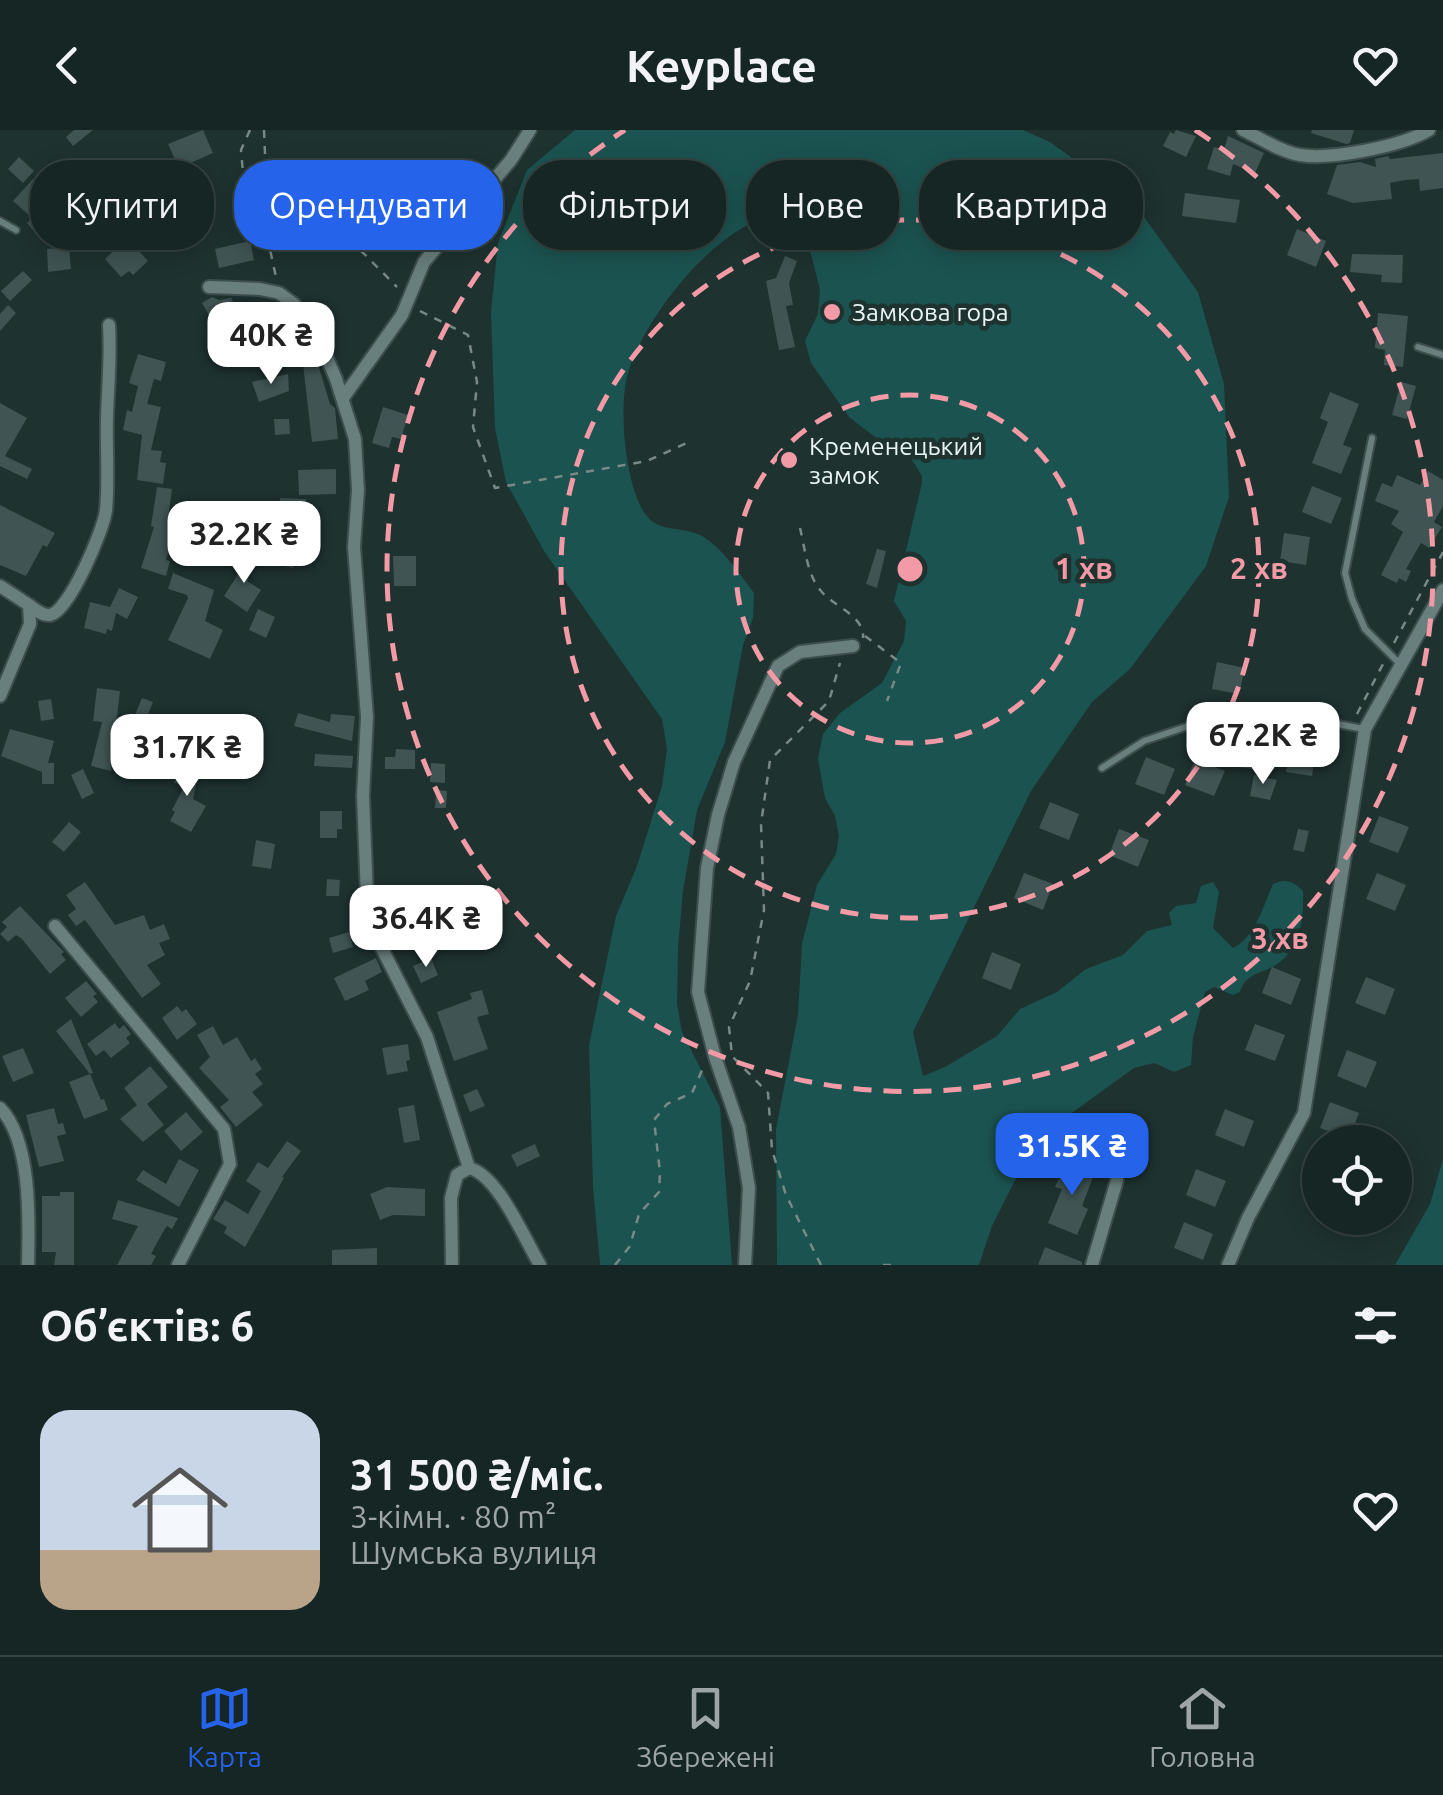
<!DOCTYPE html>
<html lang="uk">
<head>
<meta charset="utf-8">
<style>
  body { margin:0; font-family:Ubuntu,sans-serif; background:#1f2e2c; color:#f1f3f6; height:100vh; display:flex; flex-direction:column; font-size:38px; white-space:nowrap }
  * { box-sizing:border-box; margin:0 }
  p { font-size:32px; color:#9ea5a6 }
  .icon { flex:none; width:55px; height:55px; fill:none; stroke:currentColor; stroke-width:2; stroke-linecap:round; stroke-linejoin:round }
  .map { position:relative; height:1135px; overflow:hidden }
  .panel { display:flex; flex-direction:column; background:#162624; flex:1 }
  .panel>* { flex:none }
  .hud { position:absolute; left:30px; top:30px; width:1385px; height:90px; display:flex; gap:20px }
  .buttons { position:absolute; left:1302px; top:995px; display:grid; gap:20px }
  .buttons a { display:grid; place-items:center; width:110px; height:110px; border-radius:50%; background:#162624; box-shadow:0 5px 25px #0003,0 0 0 2px #354341; font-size:50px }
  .price { position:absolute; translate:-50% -85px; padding:0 22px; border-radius:20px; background:#fff; color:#222; font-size:32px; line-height:65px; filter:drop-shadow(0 2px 5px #0008) }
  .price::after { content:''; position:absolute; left:50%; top:60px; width:30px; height:22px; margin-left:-15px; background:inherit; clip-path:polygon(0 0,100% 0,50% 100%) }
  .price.active { background:#2563eb; color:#fff }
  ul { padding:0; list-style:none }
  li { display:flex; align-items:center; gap:30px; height:250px; padding:0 40px }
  li span { display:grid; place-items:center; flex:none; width:280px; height:200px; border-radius:30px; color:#555 }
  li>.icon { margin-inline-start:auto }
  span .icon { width:120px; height:120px; fill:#fffc; stroke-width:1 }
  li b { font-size:42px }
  h2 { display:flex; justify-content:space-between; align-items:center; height:120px; padding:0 40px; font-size:42px }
  .pill { padding:0 35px; border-radius:40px; background:#162624; box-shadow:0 5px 25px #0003,0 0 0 2px #354341; font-size:35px; line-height:90px }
  .pill.active { background:#2563eb; color:#fff }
  header { display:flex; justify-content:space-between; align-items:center; height:130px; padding:0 40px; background:#162624; font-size:45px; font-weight:700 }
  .tabs { display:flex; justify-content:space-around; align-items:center; height:140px; border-top:2px solid #354341; background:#162624; font-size:28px; color:#9ea5a6 }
  .tabs a { display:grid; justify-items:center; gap:5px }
  .tabs .active { color:#2563eb }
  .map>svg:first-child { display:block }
  .green { fill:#1b5350 }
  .building { fill:#3f5453 }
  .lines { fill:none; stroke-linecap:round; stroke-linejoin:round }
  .service-casing { stroke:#3c4e4d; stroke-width:10 }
  .minor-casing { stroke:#3c4e4d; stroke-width:16 }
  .path { stroke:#788987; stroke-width:2.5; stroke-dasharray:8 8; stroke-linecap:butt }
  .service { stroke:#697f7d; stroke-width:6 }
  .minor { stroke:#697f7d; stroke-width:12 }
  .ring { fill:none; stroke:#f39aa7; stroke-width:5; stroke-dasharray:18 12 }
  .poi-dot { fill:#f39aa7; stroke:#1e3230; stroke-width:4 }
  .labels { text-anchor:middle; stroke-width:9; stroke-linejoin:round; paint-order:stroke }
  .poi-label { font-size:25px; fill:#e8f4f3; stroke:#1e3230; text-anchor:start }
  .centre { fill:#f39aa7; stroke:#1e3230; stroke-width:5 }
  .ring-label { font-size:30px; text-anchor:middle; font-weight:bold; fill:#f39aa7; stroke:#1e3230; stroke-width:9; stroke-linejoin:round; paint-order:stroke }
</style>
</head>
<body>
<header><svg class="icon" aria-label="back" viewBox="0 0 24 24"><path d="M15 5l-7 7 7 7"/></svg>Keyplace<svg class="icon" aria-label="heart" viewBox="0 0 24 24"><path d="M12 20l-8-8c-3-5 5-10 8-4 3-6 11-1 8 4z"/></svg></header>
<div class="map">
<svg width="1443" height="1135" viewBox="0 0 1443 1135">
  <rect width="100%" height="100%" fill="#1e3230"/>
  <path class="green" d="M 575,0 L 1023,0 L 1050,12 L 1134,73 L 1198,162 L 1224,254 L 1229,367 L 1206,436 L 1130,539 L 1092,572 L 1031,661 L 913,902 L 923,946 L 945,937 L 997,906 L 1020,879 L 1057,862 L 1086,839 L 1123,825 L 1147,801 L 1172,795 L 1169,783 L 1176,776 L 1196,773 L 1201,756 L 1213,752 L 1219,762 L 1213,798 L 1233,818 C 1255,808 1264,774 1273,754 C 1286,748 1293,751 1303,761 C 1304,786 1301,818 1277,834 C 1263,844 1246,842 1240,862 L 1233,865 L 1214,857 L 1205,862 L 1193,907 L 1191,935 L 1174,942 L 1154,933 L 1134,938 L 1069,985 L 1045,991 L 992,1096 L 979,1135 L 777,1135 L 776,999 L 798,885 L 802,814 L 817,755 L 836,724 L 839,706 L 835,686 L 825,668 L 818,629 L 823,604 L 840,583 L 882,553 L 904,511 L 906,491 L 894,471 L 922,353 L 922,346 L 909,325 L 884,314 L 849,287 L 811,233 L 805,211 L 818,184 L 820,160 L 811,124 L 796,97 L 791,91 L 776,85 C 716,95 644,188 628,243 C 618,276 625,357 646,385 C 659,403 683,396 702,406 C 722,418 740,444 754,463 L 753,488 L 743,515 L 725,612 L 697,680 L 683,761 L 678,818 L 677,874 L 682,902 L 720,977 L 732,1135 L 600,1135 L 593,1057 L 589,915 L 616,786 L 637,736 L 662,656 L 667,619 L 662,589 L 544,421 L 506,352 L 495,298 L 491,182 L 498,113 L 527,40 Z
    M 1443,1029 L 1443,1135 L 1395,1135 L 1430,1074 Z"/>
  <path class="building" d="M 74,0 L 93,0 L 73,16 L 66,7 Z
    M 203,0 L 213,23 L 179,38 L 168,14 Z
    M 1176,0 L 1196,6 L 1186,27 L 1163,16 L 1170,2 L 1174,4 Z
    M 1312,0 L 1354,0 L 1350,13 L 1346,14 L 1311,3 Z
    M 1228,6 L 1264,23 L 1255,43 L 1233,34 L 1230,46 L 1207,39 L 1214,17 L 1224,20 Z
    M 1443,23 L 1443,58 L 1420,61 L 1419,49 L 1405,50 L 1390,53 L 1392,69 L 1353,73 L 1327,64 L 1337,35 L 1360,32 L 1376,37 L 1375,29 L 1388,26 L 1390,29 Z
    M 19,27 L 34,41 L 23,53 L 8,39 Z
    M 33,49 L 46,61 L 35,74 L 52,93 L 38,106 L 27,93 L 32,88 L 13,71 Z
    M 1185,63 L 1240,70 L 1236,93 L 1182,86 Z
    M 1297,99 L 1326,111 L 1316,137 L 1287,125 Z
    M 127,108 L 148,131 L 133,145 L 129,141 L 121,147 L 105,129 Z
    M 250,111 L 254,130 L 219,138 L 215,119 Z
    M 69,117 L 71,139 L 48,142 L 47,119 Z
    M 1352,124 L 1403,125 L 1402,153 L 1381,152 L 1382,145 L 1350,142 Z
    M 785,126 L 797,131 L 789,153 L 793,175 L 786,176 L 795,217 L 779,220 L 766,151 L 776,148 Z
    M 23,141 L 32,150 L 10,171 L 1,161 Z
    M 212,167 L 219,170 L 231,168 L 243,189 L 219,203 L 202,173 Z
    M 8,175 L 16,183 L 0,201 L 0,184 Z
    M 1378,183 L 1408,186 L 1403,237 L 1384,235 L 1385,220 L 1375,218 Z
    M 138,224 L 166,232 L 161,251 L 154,249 L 147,274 L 161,277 L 151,320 L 162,321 L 160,332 L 166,333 L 163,354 L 137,350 L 142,305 L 123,300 L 127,280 L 132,282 L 138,256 L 129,253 Z
    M 317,231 L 330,274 L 335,278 L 338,309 L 312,312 L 303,234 Z
    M 288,244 L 289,261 L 259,272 L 252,252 Z
    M 1401,252 L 1416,256 L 1407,289 L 1392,285 Z
    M 1330,262 L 1359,274 L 1343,315 L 1352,318 L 1341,344 L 1312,333 L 1328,292 L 1320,288 Z
    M 0,273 L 27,288 L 5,326 L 32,339 L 27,349 L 0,336 Z
    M 383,277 L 408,285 L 401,309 L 392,307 L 389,318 L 372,313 Z
    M 274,289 L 289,289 L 290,304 L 275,305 Z
    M 336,339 L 336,364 L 299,365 L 298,340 Z
    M 1428,341 L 1443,350 L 1443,376 L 1434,392 L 1442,397 L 1429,418 L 1421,413 L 1406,439 L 1411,441 L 1406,452 L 1399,448 L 1397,453 L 1381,445 L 1403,402 L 1391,394 L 1399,381 L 1375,371 L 1382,353 L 1392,357 L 1397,345 L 1420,355 Z
    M 1312,356 L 1342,368 L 1331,394 L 1302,382 Z
    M 157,357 L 172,359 L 169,381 L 184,386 L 182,393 L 189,395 L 184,411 L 173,407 L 166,430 L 170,431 L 166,446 L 141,438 L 154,397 L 151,396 Z
    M 280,368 L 306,369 L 305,384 L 279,382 Z
    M 0,375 L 55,403 L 47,417 L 43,415 L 26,446 L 0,435 Z
    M 211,378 L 238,388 L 236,400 L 205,394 Z
    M 276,398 L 302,404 L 293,438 L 267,432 Z
    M 1284,403 L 1310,407 L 1306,435 L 1280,431 Z
    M 236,406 L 248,410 L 243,428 L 231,424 Z
    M 877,419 L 886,421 L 877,458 L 866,454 Z
    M 253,421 L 259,424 L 247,451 L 261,460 L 247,482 L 224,466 Z
    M 393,426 L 416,426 L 416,456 L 394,456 Z
    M 173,443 L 214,460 L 205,491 L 223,500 L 210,529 L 168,510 L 188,468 L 187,465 L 168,459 Z
    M 119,458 L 138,467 L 127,489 L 116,483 L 112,501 L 107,499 L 106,504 L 84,498 L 90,472 L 110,477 Z
    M 258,479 L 275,487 L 266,508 L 249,500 Z
    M 1217,532 L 1245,538 L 1239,564 L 1212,559 Z
    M 97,558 L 120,561 L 111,641 L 91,636 L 102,592 L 93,591 Z
    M 142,568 L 153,572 L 140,604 L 129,599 Z
    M 51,569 L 54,589 L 41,591 L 38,571 Z
    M 298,583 L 330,592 L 331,584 L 355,586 L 352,611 L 294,596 Z
    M 10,599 L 54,611 L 48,633 L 54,633 L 54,654 L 42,654 L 42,642 L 1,626 Z
    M 1243,607 L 1257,610 L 1253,639 L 1238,637 Z
    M 1292,607 L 1317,611 L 1312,646 L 1286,642 Z
    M 396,619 L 415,620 L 415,639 L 385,639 L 385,627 L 395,627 Z
    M 315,624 L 353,626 L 352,638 L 314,636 Z
    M 1146,627 L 1175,639 L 1164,665 L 1135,654 Z
    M 1195,629 L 1225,641 L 1214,666 L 1185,655 Z
    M 198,632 L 201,633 L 193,669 L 206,676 L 191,702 L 170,691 L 175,682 L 172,680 L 185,655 L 174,653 L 178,635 L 194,639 Z
    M 431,633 L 445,634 L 445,653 L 430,652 Z
    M 83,639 L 94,663 L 82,669 L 71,645 Z
    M 1254,645 L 1277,650 L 1270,670 L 1250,666 Z
    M 436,660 L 447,661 L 446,678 L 435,678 Z
    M 1050,672 L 1079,684 L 1069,710 L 1039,698 Z
    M 320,681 L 342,681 L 342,699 L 337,699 L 337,708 L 320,708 Z
    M 1379,686 L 1409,697 L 1398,723 L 1369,712 Z
    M 69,692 L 81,702 L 64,722 L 52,712 Z
    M 1119,699 L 1149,710 L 1138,737 L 1109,725 Z
    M 1298,699 L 1309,701 L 1304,722 L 1293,720 Z
    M 256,710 L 275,714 L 271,739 L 252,736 Z
    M 1024,743 L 1053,754 L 1043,780 L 1014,768 Z
    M 1377,743 L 1406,755 L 1395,781 L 1366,769 Z
    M 327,749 L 340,750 L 339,766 L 326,766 Z
    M 85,752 L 115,795 L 144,785 L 150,800 L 164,794 L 170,809 L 159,813 L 165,825 L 147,835 L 161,854 L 142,868 L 85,790 L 76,796 L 68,785 L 76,779 L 66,765 Z
    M 20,776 L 64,822 L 61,824 L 66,830 L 50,844 L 22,809 L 16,805 L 8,812 L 0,804 L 7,797 L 2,792 Z
    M 349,802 L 353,817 L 333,823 L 329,808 Z
    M 992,822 L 1021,834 L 1011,860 L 982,848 Z
    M 376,828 L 382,842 L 365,851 L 369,860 L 345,871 L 334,848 Z
    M 431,828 L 438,845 L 421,853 L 413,836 Z
    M 1272,837 L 1301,849 L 1291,875 L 1262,863 Z
    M 1366,847 L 1395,859 L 1385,885 L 1355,873 Z
    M 86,851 L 97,864 L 93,866 L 98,872 L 81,887 L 65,868 Z
    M 482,860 L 489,884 L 477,887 L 488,919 L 454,931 L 437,882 L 472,869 L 470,863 Z
    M 177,876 L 182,882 L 186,879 L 197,894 L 177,910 L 162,888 Z
    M 71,889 L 93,943 L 90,944 L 56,901 Z
    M 115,893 L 119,899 L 124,895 L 131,904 L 126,908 L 130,913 L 111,928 L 104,920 L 96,926 L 87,914 Z
    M 1255,894 L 1285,905 L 1275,931 L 1245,920 Z
    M 213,896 L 223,915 L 237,907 L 251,931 L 255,928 L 262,939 L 255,944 L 263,954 L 252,962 L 263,975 L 236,997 L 220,977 L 229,970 L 199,938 L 210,927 L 197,905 Z
    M 408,914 L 410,930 L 406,931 L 408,941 L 387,945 L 382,918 Z
    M 23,918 L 34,943 L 13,952 L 2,926 Z
    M 1347,920 L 1377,932 L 1366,958 L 1337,946 Z
    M 150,936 L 168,957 L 147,974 L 164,995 L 143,1012 L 120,989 L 137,975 L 124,958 Z
    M 90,944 L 101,970 L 104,969 L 108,980 L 84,989 L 69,952 Z
    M 477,959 L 485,976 L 470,982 L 463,965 Z
    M 1330,972 L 1359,983 L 1349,1009 L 1320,998 Z
    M 414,975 L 420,1010 L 404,1013 L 398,978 Z
    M 54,978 L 58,994 L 63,993 L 66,1004 L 57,1006 L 64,1031 L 39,1037 L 26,985 Z
    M 1225,979 L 1254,991 L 1244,1017 L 1215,1005 Z
    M 186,982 L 203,1002 L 181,1021 L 164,1001 Z
    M 287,1011 L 301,1021 L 282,1047 L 284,1048 L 245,1117 L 224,1103 L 227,1097 L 213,1089 L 225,1070 L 248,1084 L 261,1061 L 246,1051 L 258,1032 L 268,1038 Z
    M 535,1014 L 540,1026 L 517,1037 L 511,1025 Z
    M 179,1029 L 199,1040 L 179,1077 L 136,1050 L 143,1040 L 166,1054 Z
    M 1066,1031 L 1095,1042 L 1082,1076 L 1088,1079 L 1077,1105 L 1048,1093 L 1062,1059 L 1055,1057 Z
    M 1196,1039 L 1226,1051 L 1215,1077 L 1186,1065 Z
    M 387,1057 L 425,1059 L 425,1086 L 393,1085 L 380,1090 L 370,1064 Z
    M 60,1062 L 74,1062 L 74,1135 L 54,1135 L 56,1122 L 42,1122 L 42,1066 L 60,1066 Z
    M 118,1070 L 178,1088 L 172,1099 L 167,1096 L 163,1102 L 151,1124 L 156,1126 L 151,1135 L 117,1135 L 138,1096 L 112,1089 Z
    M 1184,1092 L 1213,1104 L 1203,1130 L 1174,1118 Z
    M 1045,1117 L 1082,1132 L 1082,1135 L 1038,1135 Z
    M 377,1118 L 377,1135 L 332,1135 L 332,1120 Z"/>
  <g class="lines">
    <g class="service-casing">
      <path id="service" d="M 0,91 L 16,100
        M 1418,217 L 1443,225
        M 1372,308 L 1345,443 L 1352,469 L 1365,499 L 1400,534
        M 1102,638 L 1144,611 L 1218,586 L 1337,594 L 1364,599"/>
    </g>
    <g class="minor-casing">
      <path id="minor" d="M 1243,0 C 1260,8 1281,22 1300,25 C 1331,30 1403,16 1429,0
        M 209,157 L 260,159 L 279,163 L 294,174 L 318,207 L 336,249 L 355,309 L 358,360 L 354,417 L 367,587 L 363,666 L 368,791 L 427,907 L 469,1038
        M 343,268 L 402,185 L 424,132 L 511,30 L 530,0
        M 0,456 L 29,475 L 30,494 L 0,566
        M 29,475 C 35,479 42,486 50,485 C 69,482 104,399 106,380 C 109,349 106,318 107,287 C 108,256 111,227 109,195
        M 55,796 L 224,999 L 230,1034 L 178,1135
        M 0,978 C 32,1011 29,1091 28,1135
        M 469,1038 C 498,1045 524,1108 540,1135
        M 452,1135 L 451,1068 L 457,1045 L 469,1038
        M 745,1135 L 749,1058 L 739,997 L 715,927 L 698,862 L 707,738 L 718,685 L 734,632 L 778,536 L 800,522 L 853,516
        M 1092,1135 L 1117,1050
        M 1228,1135 L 1248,1088 L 1304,983 L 1365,599 L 1443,460"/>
    </g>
    <path class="path" d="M 250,0 L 241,20 L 243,43 L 269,115 L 276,147
      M 264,0 L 265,24 L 397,157
      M 420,181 L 468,205 L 477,252 L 473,297 L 495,358 L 647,331 L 689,312
      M 800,398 C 805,418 807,445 821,461 C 833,476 865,486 863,508
      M 865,506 L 901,533 L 887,571
      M 1394,513 L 1443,422
      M 1357,584 L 1383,534
      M 615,1135 L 630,1116 L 639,1084 L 659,1062 L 660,1042 L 654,990 L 667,974 L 692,963 L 703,938
      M 821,1135 L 786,1065 L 772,1020 L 768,963 L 732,926 L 729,897 L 750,851 L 764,780 L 761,694 L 770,630 L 829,571 L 840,533
      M 883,1135 L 893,1135"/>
    <use href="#service" class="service"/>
    <use href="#minor" class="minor"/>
  </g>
  <g class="ring">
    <circle cx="910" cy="439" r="174"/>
    <circle cx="910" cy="439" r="349"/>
    <path d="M1195 0A523 523 0 1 1 625 0"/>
  </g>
  <g class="poi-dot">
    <circle cx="832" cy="182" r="10"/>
    <circle cx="789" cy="330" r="10"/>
  </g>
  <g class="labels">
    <g class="poi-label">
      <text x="852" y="191">Замкова гора</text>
      <text x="809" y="325">Кременецький<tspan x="809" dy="29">замок</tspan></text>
    </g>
  </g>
  <circle cx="910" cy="439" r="15" class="centre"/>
  <g class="ring-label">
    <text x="1084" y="449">1 хв</text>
    <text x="1259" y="449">2 хв</text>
    <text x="1280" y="819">3 хв</text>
  </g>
</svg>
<div class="buttons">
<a><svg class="icon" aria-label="locate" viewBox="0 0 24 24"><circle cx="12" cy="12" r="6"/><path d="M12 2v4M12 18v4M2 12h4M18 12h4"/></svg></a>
</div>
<b class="price" style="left:271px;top:257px">40K ₴</b>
<b class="price" style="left:244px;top:456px">32.2K ₴</b>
<b class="price" style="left:1263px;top:657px">67.2K ₴</b>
<b class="price" style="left:187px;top:669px">31.7K ₴</b>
<b class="price" style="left:426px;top:840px">36.4K ₴</b>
<b class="price active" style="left:1072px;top:1068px">31.5K ₴</b>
<div class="hud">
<a class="pill">Купити</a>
<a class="pill active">Орендувати</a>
<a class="pill">Фільтри</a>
<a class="pill">Нове</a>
<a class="pill">Квартира</a>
</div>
</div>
<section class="panel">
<h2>Об’єктів: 6<svg class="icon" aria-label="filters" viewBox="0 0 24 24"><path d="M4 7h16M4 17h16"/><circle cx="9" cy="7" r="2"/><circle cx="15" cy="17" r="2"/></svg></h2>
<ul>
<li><span style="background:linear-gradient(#c9d6e8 70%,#b9a48a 0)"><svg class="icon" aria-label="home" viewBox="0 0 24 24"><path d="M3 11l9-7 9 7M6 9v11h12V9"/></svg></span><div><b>31 500 ₴/міс.</b><p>3-кімн. · 80 m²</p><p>Шумська вулиця</p></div><svg class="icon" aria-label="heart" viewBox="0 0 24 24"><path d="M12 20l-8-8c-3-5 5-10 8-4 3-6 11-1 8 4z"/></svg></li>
</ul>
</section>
<nav class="tabs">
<a class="active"><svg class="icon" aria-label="map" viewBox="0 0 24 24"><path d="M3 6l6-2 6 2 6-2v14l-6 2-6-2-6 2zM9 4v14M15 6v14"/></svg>Карта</a>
<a><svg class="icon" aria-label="saved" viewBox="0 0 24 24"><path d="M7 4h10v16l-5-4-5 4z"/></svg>Збережені</a>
<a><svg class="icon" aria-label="home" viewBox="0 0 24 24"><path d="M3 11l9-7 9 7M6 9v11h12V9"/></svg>Головна</a>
</nav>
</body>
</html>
